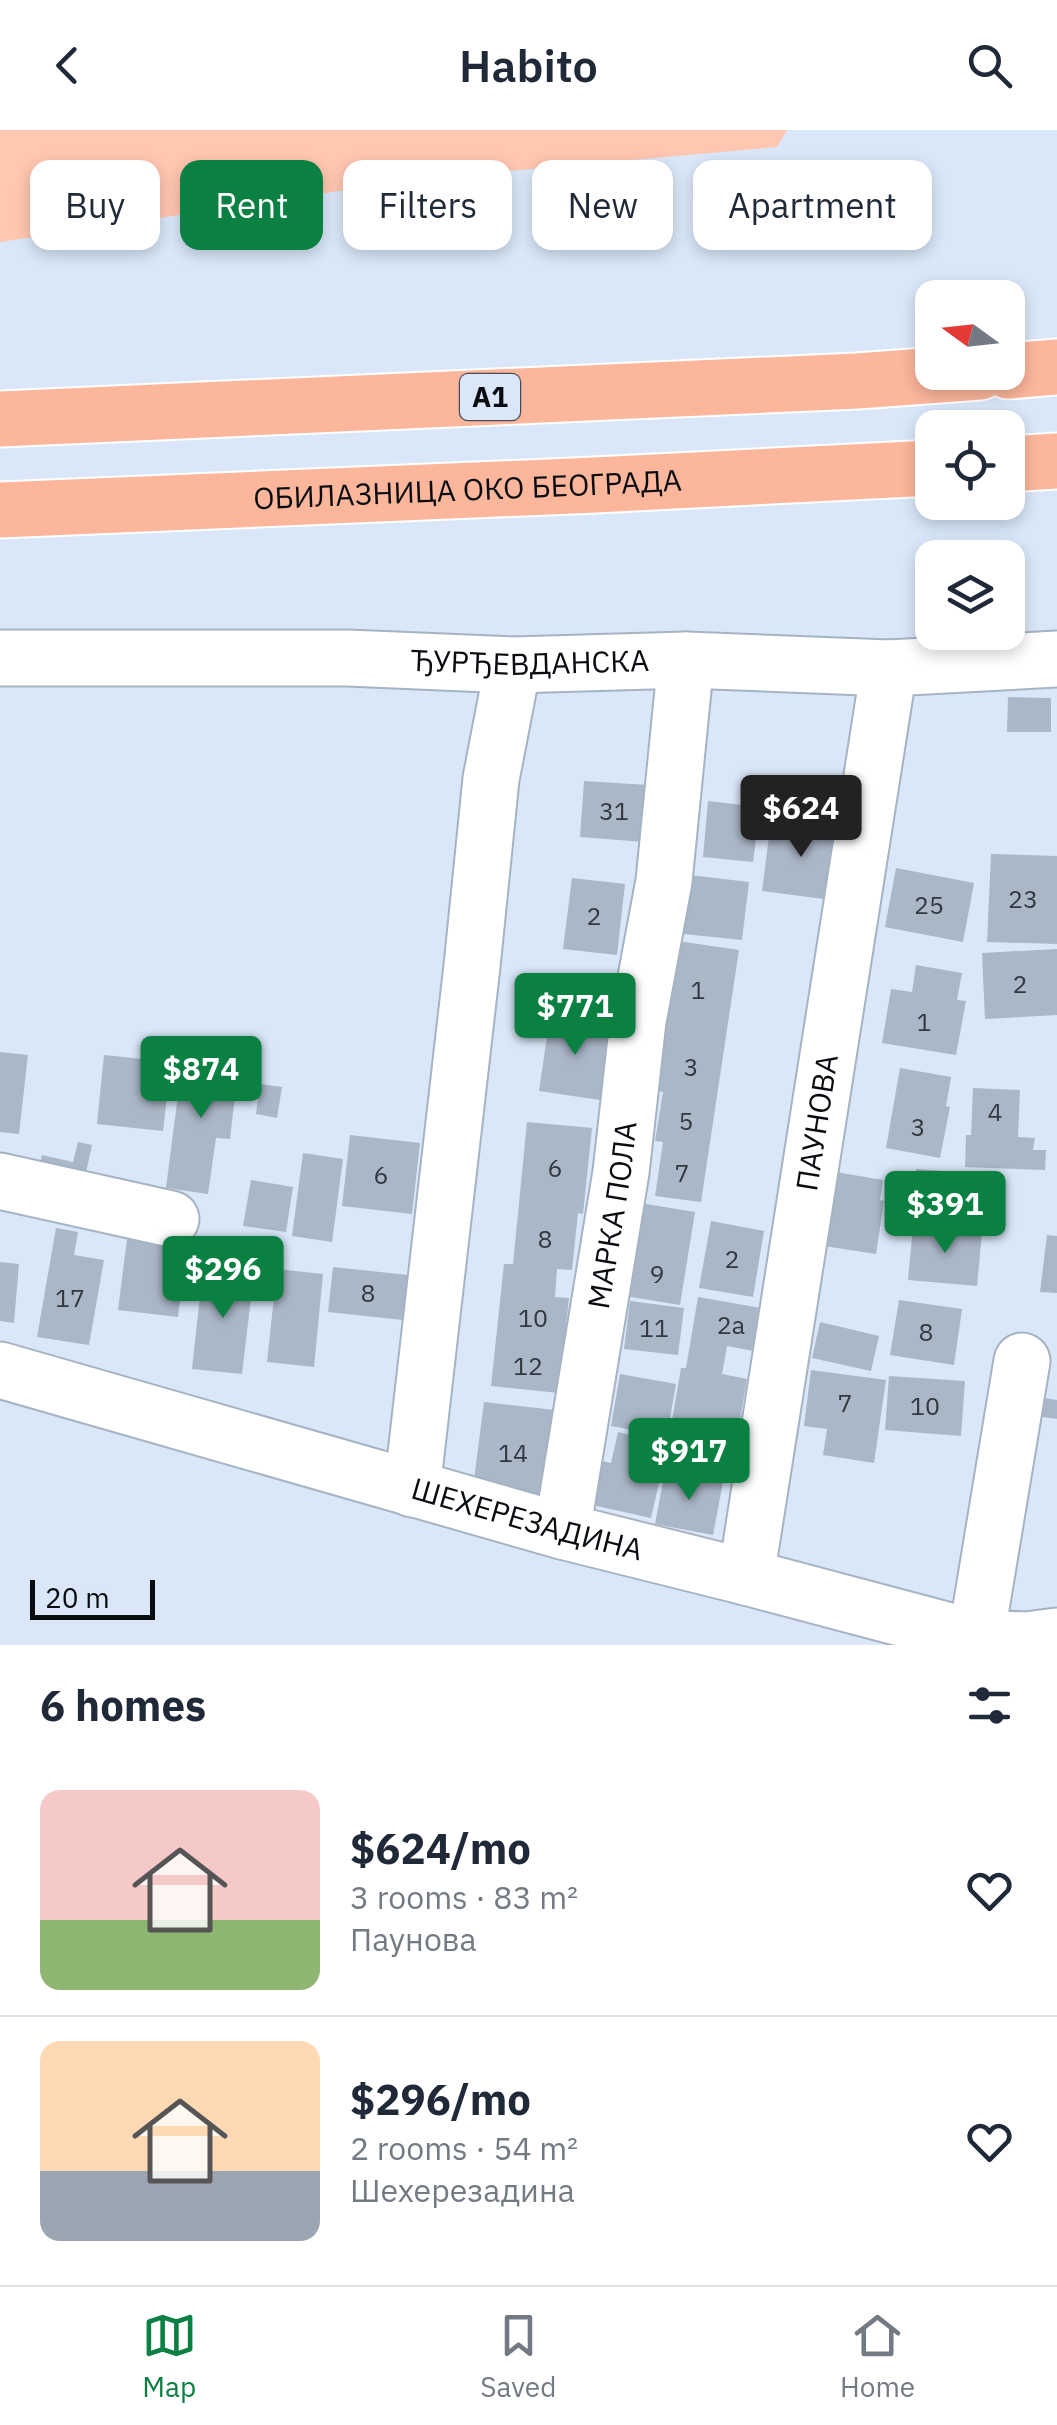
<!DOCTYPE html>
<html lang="en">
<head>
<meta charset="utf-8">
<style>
  body { margin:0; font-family:"IBM Plex Sans",sans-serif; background:#f6f6f7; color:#1f2937; height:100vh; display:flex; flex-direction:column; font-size:38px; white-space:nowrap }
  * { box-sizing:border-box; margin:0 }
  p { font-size:32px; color:#747a83 }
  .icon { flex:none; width:55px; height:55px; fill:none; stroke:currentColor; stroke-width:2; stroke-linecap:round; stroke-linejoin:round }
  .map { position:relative; height:1515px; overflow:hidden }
  .details { display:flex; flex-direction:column; background:#fff; flex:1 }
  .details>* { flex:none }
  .banner { position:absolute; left:30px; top:30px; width:998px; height:90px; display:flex; gap:20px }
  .needle { width:65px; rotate:285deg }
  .buttons { position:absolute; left:915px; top:150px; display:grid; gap:20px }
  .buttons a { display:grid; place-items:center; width:110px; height:110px; border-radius:20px; background:#fff; box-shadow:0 5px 15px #0003; font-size:50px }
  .scale { position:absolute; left:30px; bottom:25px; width:125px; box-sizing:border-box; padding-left:10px; border:5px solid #090d12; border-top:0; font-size:28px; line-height:35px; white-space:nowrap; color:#090d12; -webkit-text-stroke:8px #d9e7f8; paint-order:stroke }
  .price { position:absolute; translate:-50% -85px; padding:0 22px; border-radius:10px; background:#0b8043; color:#fff; font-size:32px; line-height:65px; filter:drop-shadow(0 2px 5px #0008) }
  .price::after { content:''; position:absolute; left:50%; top:60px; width:30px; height:22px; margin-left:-15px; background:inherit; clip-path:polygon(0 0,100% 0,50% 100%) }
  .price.current { background:#222; color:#fff }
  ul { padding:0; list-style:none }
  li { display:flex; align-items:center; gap:30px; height:250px; padding:0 40px }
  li+li { border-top:2px solid #e0e1e3 }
  li span { display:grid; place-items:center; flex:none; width:280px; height:200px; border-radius:20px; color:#555 }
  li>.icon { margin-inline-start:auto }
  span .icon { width:120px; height:120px; fill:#fffc; stroke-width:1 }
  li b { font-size:42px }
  h2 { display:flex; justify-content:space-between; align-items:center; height:120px; padding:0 40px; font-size:42px }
  .pill { padding:0 35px; border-radius:20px; background:#fff; box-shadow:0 5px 15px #0003; font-size:35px; line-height:90px }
  .pill.current { background:#0b8043; color:#fff }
  header { display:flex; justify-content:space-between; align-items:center; height:130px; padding:0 40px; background:#fff; font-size:45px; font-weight:600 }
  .dock { display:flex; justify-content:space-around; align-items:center; height:140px; border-top:2px solid #e0e1e3; background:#fff; font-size:28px; color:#747a83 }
  .dock a { display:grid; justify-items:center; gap:5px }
  .dock .current { color:#0b8043 }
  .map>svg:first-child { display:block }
  .green { fill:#ffc6b0 }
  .building { fill:#aab7c7 }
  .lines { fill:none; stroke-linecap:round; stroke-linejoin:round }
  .minor-casing { stroke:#a5b3c2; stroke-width:59 }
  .highway-casing { stroke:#fff; stroke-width:59 }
  .minor { stroke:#fff; stroke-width:55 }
  .highway { stroke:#fcb69b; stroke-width:55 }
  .labels { text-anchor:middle; stroke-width:10; stroke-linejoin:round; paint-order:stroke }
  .number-label { font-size:25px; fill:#31383f }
  .shield { fill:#d9e7f8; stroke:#474e57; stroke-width:2.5 }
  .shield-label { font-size:28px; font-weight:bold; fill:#090d12 }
  .street-label { font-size:30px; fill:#090d12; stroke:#d9e7f8 }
</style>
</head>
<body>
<header><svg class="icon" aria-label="back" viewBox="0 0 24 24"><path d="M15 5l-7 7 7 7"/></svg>Habito<svg class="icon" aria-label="search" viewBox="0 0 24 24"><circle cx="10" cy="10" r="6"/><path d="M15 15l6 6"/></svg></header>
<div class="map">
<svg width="1057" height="1515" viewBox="0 0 1057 1515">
  <rect width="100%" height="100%" fill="#d9e7f8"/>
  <path class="green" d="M 0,0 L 787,0 L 777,17 L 419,49 L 0,112 Z"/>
  <path class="building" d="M 1008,567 L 1051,568 L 1051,602 L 1007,602 Z
    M 584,651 L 648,655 L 644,712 L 580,707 Z
    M 708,671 L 760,677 L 753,732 L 703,727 Z
    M 771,691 L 841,700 L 832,770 L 762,761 Z
    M 991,724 L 1057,726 L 1057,814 L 987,812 Z
    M 896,738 L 974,753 L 963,812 L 885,797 Z
    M 681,744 L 749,752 L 742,810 L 674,803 Z
    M 572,748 L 625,754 L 617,825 L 563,819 Z
    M 671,810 L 739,820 L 701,1072 L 655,1066 L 663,1012 L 655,1011 L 663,962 L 657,961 L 666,903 L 658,901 Z
    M 1057,819 L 1057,885 L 985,889 L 982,823 Z
    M 916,835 L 962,843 L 957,870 L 966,871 L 956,925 L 882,913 L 891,859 L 912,862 Z
    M 550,886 L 610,894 L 600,970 L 539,961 Z
    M 0,922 L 28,925 L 19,1004 L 0,1002 Z
    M 104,925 L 171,932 L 163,1001 L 97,994 Z
    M 183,926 L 239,933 L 230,1009 L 216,1008 L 208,1064 L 166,1058 Z
    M 900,938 L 951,947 L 946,976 L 950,977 L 940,1028 L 886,1018 Z
    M 260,954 L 282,957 L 277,988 L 256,984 Z
    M 973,958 L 1020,960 L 1018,1007 L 1035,1008 L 1033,1020 L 1046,1020 L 1045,1040 L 965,1037 L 966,1005 L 971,1005 Z
    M 527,992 L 592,998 L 583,1084 L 578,1083 L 572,1140 L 557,1139 L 555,1167 L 569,1168 L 559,1263 L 491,1256 L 504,1134 L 513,1134 Z
    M 350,1005 L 420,1013 L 412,1084 L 342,1076 Z
    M 78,1012 L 92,1015 L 84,1052 L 39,1041 L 42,1025 L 73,1032 Z
    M 303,1023 L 343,1029 L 332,1112 L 292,1106 Z
    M 916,1039 L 985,1044 L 982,1097 L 912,1093 Z
    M 824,1040 L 883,1050 L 880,1070 L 884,1071 L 876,1124 L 811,1114 Z
    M 251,1050 L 293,1057 L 286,1102 L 243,1096 Z
    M 640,1073 L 695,1082 L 680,1175 L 625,1166 Z
    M 711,1091 L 764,1101 L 753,1167 L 699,1158 Z
    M 913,1096 L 982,1103 L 977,1156 L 908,1150 Z
    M 56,1098 L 78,1102 L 74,1125 L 104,1130 L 89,1215 L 37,1207 Z
    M 1047,1105 L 1057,1106 L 1057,1163 L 1040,1162 Z
    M 127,1109 L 187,1116 L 178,1187 L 118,1180 Z
    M 0,1132 L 19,1134 L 14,1193 L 0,1191 Z
    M 333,1137 L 408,1145 L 403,1190 L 328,1182 Z
    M 203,1138 L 254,1143 L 242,1244 L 192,1239 Z
    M 277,1139 L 323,1144 L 314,1237 L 267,1232 Z
    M 698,1167 L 772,1180 L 764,1223 L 727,1216 L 722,1244 L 747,1249 L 735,1319 L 669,1308 L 681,1238 L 686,1238 Z
    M 899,1170 L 962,1179 L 954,1235 L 890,1225 Z
    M 630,1171 L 684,1178 L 678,1225 L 624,1219 Z
    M 820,1192 L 879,1206 L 871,1241 L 812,1228 Z
    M 811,1240 L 886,1250 L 874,1333 L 823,1325 L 827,1299 L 804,1296 Z
    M 620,1244 L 676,1254 L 667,1306 L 611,1296 Z
    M 889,1246 L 965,1251 L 961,1306 L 885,1300 Z
    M 1019,1264 L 1057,1270 L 1057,1289 L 1016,1283 Z
    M 484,1272 L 555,1280 L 543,1374 L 472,1365 Z
    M 618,1302 L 668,1314 L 651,1388 L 588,1374 L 598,1330 L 611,1333 Z
    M 665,1341 L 723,1352 L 713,1405 L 655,1394 Z"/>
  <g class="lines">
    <g class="minor-casing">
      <g id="minor">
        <path id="s1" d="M 0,528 L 348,528 L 513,535 L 686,530 L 889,538 L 1057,529"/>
        <path d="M 0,1051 L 171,1089"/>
        <path id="s2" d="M 0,1240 L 562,1401 L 746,1447 L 976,1508 L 1027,1510 L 1057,1506"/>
        <path d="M 412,1359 L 472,836 L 491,649 L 513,535"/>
        <path id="s3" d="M 562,1401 L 621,1042 L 638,891 L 664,751 L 686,530"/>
        <path id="s4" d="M 746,1447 L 889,538"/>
        <path d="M 976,1508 L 1022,1231"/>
      </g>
    </g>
    <g class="highway-casing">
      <g id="highway">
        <path d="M 1008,241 L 1057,237"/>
        <path d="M 0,289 L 857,251 L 980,242"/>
        <path d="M 1008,334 L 1057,331"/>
        <path id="s5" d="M 0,380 L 595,355 L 932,338"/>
      </g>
    </g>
    <use href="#minor" class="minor"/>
    <use href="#highway" class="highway"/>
  </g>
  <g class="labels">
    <g class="number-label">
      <text x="614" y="690">31</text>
      <text x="1023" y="778">23</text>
      <text x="929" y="784">25</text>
      <text x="594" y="795">2</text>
      <text x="1020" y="863">2</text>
      <text x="698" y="869">1</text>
      <text x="924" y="901">1</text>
      <text x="691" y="946">3</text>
      <text x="995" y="991">4</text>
      <text x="686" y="1000">5</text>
      <text x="918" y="1006">3</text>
      <text x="555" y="1047">6</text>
      <text x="682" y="1052">7</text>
      <text x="381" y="1054">6</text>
      <text x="545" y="1118">8</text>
      <text x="732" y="1138">2</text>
      <text x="657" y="1153">9</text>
      <text x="368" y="1172">8</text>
      <text x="70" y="1177">17</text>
      <text x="533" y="1197">10</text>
      <text x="731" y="1204">2a</text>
      <text x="654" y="1207">11</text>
      <text x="926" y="1211">8</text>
      <text x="528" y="1245">12</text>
      <text x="845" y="1282">7</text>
      <text x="925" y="1285">10</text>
      <text x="513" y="1332">14</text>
    </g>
    <rect class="shield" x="460" y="244" width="60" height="46" rx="8"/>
    <g class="shield-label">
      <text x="490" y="277">A1</text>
    </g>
    <g class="street-label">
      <text dy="10" stroke="none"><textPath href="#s5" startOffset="468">ОБИЛАЗНИЦА ОКО БЕОГРАДА</textPath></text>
      <text dy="10" stroke="none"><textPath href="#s1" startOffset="530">ЂУРЂЕВДАНСКА</textPath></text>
      <text dy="10" stroke="none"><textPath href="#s4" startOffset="460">ПАУНОВА</textPath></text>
      <text dy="10" stroke="none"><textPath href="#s3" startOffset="320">МАРКА ПОЛА</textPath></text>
      <text dy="10" stroke="none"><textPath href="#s2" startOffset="548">ШЕХЕРЕЗАДИНА</textPath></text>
    </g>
  </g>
</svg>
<div class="buttons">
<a><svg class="needle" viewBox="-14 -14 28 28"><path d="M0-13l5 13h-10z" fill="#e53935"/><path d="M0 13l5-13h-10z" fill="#747a83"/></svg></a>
<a><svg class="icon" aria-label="locate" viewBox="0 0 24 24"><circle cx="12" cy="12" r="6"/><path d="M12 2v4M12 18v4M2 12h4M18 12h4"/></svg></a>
<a><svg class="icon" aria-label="layers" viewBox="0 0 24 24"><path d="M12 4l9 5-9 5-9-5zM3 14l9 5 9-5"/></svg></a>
</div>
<div class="scale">20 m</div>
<b class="price current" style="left:801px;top:730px">$624</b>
<b class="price" style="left:575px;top:928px">$771</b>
<b class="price" style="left:201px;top:991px">$874</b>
<b class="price" style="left:945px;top:1126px">$391</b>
<b class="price" style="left:223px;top:1191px">$296</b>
<b class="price" style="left:689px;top:1373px">$917</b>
<div class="banner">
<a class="pill">Buy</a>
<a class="pill current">Rent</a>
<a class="pill">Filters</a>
<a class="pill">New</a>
<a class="pill">Apartment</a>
</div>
</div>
<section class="details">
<h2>6 homes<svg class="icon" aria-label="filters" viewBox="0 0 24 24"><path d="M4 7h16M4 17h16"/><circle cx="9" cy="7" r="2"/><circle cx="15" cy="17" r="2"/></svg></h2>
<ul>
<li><span style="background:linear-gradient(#f6c9c9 65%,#8fb573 0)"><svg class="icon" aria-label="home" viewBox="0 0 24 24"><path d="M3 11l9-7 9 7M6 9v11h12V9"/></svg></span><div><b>$624/mo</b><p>3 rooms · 83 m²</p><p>Паунова</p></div><svg class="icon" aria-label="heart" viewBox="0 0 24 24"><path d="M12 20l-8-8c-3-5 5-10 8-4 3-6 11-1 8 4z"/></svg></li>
<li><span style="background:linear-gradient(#ffd9b3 65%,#9aa5b1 0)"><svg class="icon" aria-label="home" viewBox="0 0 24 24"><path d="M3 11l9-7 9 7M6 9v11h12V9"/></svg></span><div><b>$296/mo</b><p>2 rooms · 54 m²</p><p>Шехерезадина</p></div><svg class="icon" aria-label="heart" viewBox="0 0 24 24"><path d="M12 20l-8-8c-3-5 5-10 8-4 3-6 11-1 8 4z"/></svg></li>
</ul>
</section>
<nav class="dock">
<a class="current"><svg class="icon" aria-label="map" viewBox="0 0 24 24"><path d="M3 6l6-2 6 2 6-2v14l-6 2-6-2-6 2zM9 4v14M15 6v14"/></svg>Map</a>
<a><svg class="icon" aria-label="saved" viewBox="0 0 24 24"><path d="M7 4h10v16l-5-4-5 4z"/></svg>Saved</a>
<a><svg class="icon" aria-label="home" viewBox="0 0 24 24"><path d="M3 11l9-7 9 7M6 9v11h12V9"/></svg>Home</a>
</nav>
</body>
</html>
